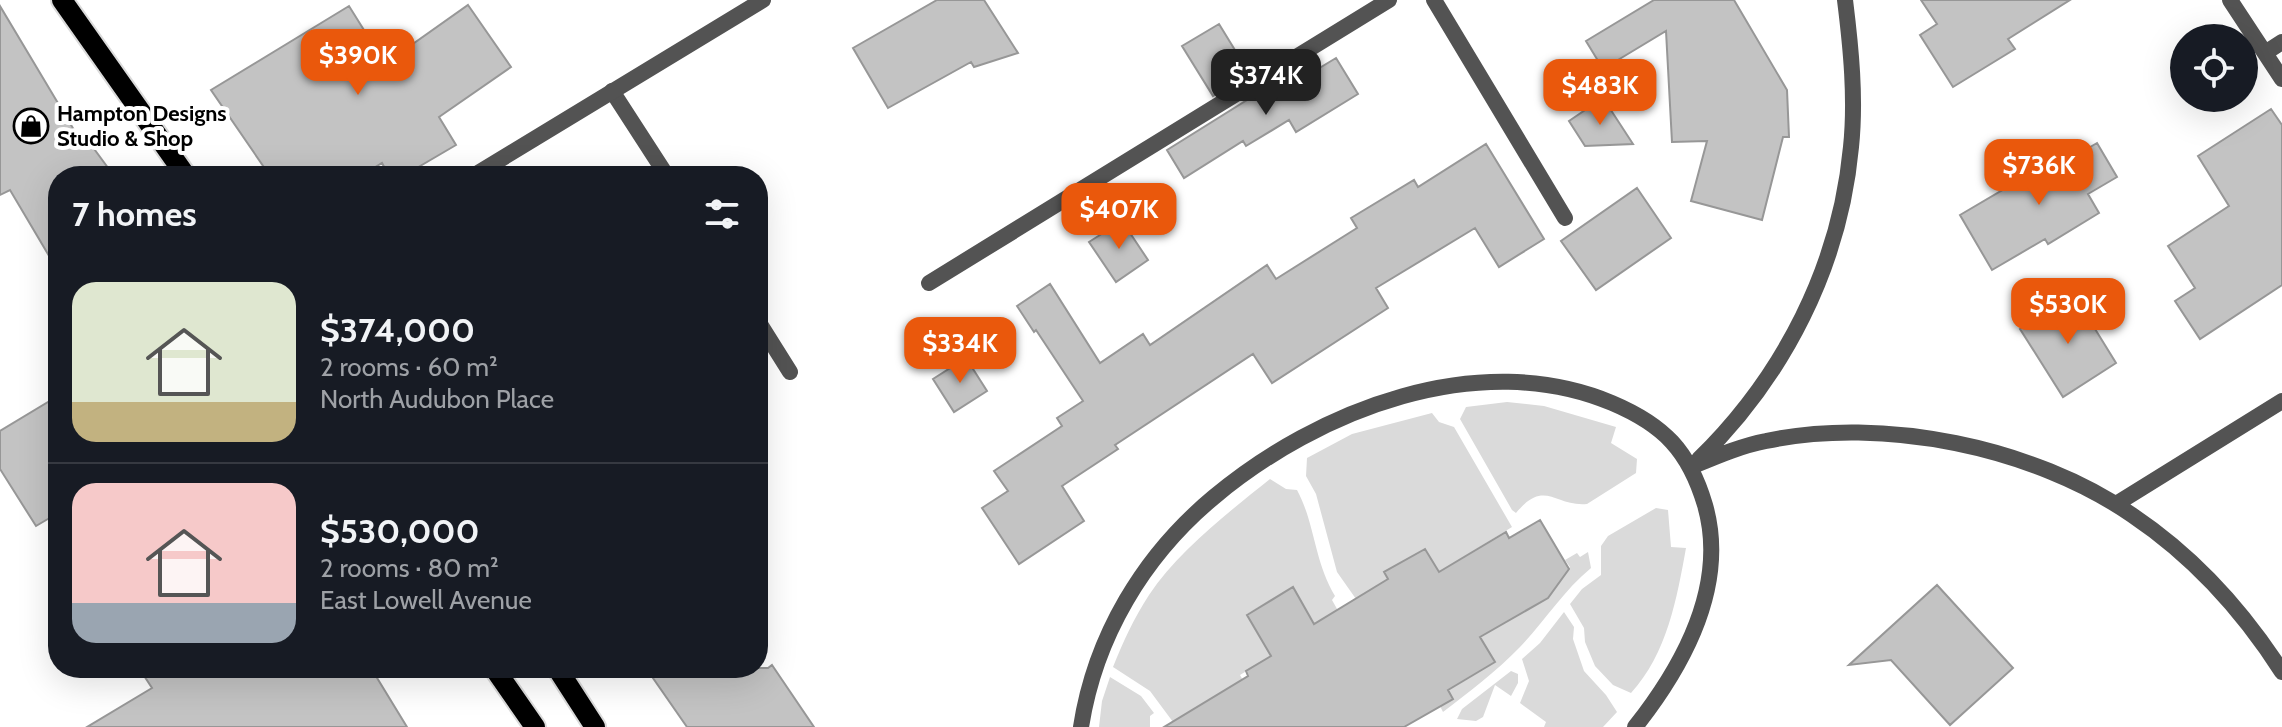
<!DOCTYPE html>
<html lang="en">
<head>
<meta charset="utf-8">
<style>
  body { margin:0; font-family:Cabin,sans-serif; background:#242831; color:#f1f3f6; height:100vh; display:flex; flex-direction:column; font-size:30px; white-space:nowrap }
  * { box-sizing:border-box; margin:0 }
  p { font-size:26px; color:#9ea1a6 }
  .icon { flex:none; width:44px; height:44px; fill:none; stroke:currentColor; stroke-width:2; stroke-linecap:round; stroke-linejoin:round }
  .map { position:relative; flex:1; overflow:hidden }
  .side { position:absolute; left:48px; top:166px; width:720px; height:512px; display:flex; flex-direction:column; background:#171b24; border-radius:32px; box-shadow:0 8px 32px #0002 }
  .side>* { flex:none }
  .controls { position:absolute; left:2170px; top:24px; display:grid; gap:16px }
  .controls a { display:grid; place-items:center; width:88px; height:88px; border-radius:50%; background:#171b24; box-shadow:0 8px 32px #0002; font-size:40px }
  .price { position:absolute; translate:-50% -68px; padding:0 18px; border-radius:16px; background:#ea580c; color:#fff; font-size:26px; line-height:52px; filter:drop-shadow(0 2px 4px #0008) }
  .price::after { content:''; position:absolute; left:50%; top:48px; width:24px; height:18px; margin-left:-12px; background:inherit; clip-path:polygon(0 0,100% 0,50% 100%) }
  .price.active { background:#222; color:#fff }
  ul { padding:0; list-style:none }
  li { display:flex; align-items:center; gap:24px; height:200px; padding:0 24px }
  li+li { border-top:2px solid #363941 }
  li span { display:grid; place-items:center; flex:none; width:224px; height:160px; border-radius:24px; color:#555 }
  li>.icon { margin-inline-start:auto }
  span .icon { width:96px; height:96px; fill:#fffc; stroke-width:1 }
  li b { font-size:34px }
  h2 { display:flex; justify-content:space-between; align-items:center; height:96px; padding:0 24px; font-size:34px }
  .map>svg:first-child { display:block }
  .green { fill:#dadada }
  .building { fill:#c3c3c3; stroke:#979797; stroke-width:2 }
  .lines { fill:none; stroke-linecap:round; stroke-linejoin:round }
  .primary-casing { stroke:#dbdbdb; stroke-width:24 }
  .service { stroke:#535353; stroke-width:16 }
  .minor { stroke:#535353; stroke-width:16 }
  .primary { stroke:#000; stroke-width:20 }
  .labels { text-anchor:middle; stroke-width:8; stroke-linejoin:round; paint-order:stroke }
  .poi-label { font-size:22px; font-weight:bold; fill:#000; stroke:#fff; text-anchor:start }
</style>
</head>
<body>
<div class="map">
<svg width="2282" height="727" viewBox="0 0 2282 727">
  <rect width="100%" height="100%" fill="#fff"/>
  <path class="green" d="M 1507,402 L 1544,406 L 1616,427 L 1611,443 L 1637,459 L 1636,473 L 1587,504 C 1554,507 1545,478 1516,513 L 1512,510 L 1460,419 L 1466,407 Z
    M 1432,413 L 1439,422 L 1454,427 L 1512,527 L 1439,572 L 1424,549 L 1385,572 L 1392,586 L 1356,599 L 1337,572 L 1316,494 L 1306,476 L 1307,458 L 1352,434 Z
    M 1270,479 L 1286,489 L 1297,490 C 1315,523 1314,561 1335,596 L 1332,600 L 1341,616 L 1318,629 L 1293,587 L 1247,614 L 1271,656 L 1240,675 L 1247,687 L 1173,722 L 1150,691 L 1113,667 C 1123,642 1134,618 1149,595 C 1178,551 1229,512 1270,479 Z
    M 1656,508 L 1668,510 L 1671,547 L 1686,548 C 1677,598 1667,654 1631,693 L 1613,685 L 1595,666 L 1585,642 L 1584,628 L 1570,604 L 1582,589 L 1601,575 L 1601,546 L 1608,536 Z
    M 1588,552 L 1591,568 C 1563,591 1545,621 1520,647 C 1497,671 1469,692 1443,712 L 1440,706 L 1448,690 L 1495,662 L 1480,637 L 1549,597 L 1544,588 L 1562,578 L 1570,567 L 1565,560 L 1577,553 L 1580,557 Z
    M 1564,612 L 1574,627 L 1573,639 L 1584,671 L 1606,695 L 1617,712 L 1603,727 L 1544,727 L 1546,722 L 1520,703 L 1529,681 L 1522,659 L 1540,643 Z
    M 1511,671 L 1518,674 L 1518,683 L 1511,696 L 1495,685 L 1483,717 L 1476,721 L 1457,719 L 1462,709 Z
    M 1110,677 L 1141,696 L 1154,713 L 1150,716 L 1150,727 L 1099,727 L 1102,701 Z"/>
  <path class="building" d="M 937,0 L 984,0 L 1018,53 L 974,67 L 971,62 L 888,108 L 853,48 Z
    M 1654,0 L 1734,0 L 1787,90 L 1789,137 L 1783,137 L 1762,220 L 1691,201 L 1707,141 L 1672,142 L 1666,31 L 1603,69 L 1586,41 Z
    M 1921,0 L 2070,0 L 2008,39 L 2015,49 L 1953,87 L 1920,35 L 1937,24 Z
    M 468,5 L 511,67 L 439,117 L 456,145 L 403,176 L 389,176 L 382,163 L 361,176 L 270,176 L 211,90 L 349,6 L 379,54 L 395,43 L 400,53 Z
    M 0,6 L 83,145 L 89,142 L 114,176 L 58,176 L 58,271 L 10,190 L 0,195 Z
    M 1219,24 L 1249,73 L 1213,96 L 1182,46 Z
    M 1336,58 L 1358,94 L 1296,132 L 1289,120 L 1246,146 L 1243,141 L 1184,178 L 1167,150 L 1260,92 L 1265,101 Z
    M 1603,98 L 1633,144 L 1585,146 L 1569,121 Z
    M 2271,109 L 2282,125 L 2282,285 L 2200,339 L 2175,301 L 2195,288 L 2168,246 L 2229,206 L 2198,156 Z
    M 2097,143 L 2117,177 L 2088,194 L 2099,213 L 2048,244 L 2045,239 L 1992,270 L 1960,215 L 2045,165 L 2049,171 Z
    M 1486,144 L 1544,239 L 1499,267 L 1475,228 L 1376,288 L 1388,308 L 1272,383 L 1253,354 L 1115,445 L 1118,449 L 1062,486 L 1084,521 L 1019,564 L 982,508 L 1008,491 L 994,471 L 1062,426 L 1057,418 L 1083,401 L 1036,330 L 1034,332 L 1017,306 L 1050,284 L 1100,363 L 1143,334 L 1150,345 L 1267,265 L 1276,279 L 1357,228 L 1351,218 L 1414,180 L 1418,187 Z
    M 1637,188 L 1671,238 L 1596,290 L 1561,241 Z
    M 1122,221 L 1148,260 L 1116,282 L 1089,242 Z
    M 2074,295 L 2116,363 L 2063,397 L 2020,329 Z
    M 966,358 L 987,391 L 954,412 L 933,379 Z
    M 58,396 L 58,513 L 36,526 L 0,469 L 0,431 Z
    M 1540,520 L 1569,569 L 1548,598 L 1480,637 L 1495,662 L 1448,690 L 1453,699 L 1404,727 L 1164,727 L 1248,676 L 1246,671 L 1271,656 L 1247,615 L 1293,587 L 1314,624 L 1388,579 L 1384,572 L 1425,549 L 1439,572 L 1506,532 L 1509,538 Z
    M 1937,585 L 2013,668 L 1950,725 L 1891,660 L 1849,665 Z
    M 772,665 L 814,727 L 687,727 L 646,668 L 768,668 Z
    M 139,668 L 371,668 L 407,727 L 87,727 L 152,688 Z"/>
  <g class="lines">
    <g class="primary-casing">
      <path id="primary" d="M 62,0 L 186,176
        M 494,668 L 535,727
        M 557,668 L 595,727"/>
    </g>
    <path class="service" d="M 1434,0 L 1565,218
      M 2230,0 L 2282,79
      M 2265,53 L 2282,42
      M 612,91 L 667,176
      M 929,283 L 1389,0
      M 758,321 L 790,372"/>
    <path class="minor" d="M 473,176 L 763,0
      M 1699,459 C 1784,376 1840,266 1851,147 C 1856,99 1851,48 1845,0
      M 1691,467 C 1715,457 1740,446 1766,441 C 1882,416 2034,447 2132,515 C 2193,556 2243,611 2282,672
      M 2116,504 L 2282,401
      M 1081,727 C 1095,637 1143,556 1214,497 C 1318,410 1479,347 1612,403 C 1664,425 1689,451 1705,505 C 1728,585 1684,665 1635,727"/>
    <use href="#primary" class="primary"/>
  </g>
  <defs>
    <g id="shop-ring" transform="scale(1.8)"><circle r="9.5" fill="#fff" stroke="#000" stroke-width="1.5"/><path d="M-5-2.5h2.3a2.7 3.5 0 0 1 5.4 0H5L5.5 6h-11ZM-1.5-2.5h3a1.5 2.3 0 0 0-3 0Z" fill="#000"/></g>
  </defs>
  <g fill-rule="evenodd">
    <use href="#shop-ring" x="31" y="126"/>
  </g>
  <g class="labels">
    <g class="poi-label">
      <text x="57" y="121">Hampton Designs<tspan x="57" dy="25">Studio &amp; Shop</tspan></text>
    </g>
  </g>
</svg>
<div class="controls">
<a><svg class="icon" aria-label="locate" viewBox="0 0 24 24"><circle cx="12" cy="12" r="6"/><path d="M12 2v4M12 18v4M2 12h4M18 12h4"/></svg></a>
</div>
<b class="price" style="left:358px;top:97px">$390K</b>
<b class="price active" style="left:1266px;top:117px">$374K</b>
<b class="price" style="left:1600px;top:127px">$483K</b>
<b class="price" style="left:2039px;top:207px">$736K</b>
<b class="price" style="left:1119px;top:251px">$407K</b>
<b class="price" style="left:2068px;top:346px">$530K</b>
<b class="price" style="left:960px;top:385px">$334K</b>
<section class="side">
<h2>7 homes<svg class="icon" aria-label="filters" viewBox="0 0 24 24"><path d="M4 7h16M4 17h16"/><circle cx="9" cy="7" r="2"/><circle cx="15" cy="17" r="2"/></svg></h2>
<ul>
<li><span style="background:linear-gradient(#dfe7d0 75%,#c2b280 0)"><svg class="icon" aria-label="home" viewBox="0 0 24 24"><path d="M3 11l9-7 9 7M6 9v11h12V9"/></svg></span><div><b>$374,000</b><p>2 rooms · 60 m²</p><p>North Audubon Place</p></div></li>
<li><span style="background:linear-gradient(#f6c9c9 75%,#9aa5b1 0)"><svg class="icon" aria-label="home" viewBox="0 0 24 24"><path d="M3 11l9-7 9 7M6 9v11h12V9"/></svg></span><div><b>$530,000</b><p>2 rooms · 80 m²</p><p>East Lowell Avenue</p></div></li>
</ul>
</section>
</div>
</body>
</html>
